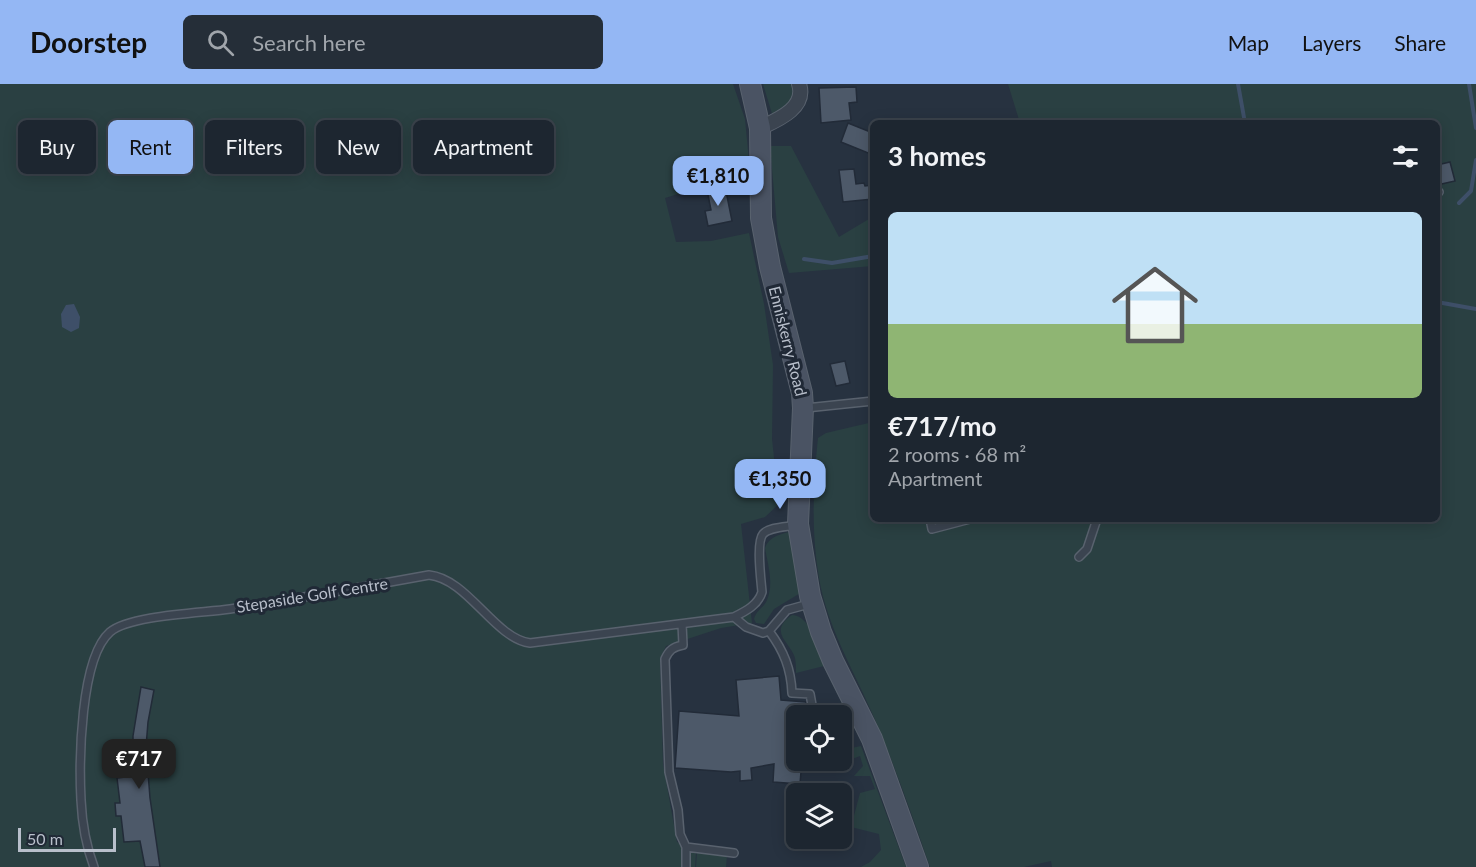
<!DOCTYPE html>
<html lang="en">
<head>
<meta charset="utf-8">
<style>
  body { margin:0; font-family:Lato,sans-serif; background:#252e38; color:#f1f3f6; height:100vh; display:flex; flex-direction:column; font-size:22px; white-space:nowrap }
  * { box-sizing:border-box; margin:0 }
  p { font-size:20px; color:#a0a5ab }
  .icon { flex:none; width:33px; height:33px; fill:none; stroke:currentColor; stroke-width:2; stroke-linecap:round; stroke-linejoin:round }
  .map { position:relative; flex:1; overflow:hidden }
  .side { position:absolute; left:870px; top:36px; width:570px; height:402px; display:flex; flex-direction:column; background:#1d2630; border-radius:9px; box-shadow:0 3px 15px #0003,0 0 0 2px #3b434c }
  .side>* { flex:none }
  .top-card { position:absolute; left:18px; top:36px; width:570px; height:54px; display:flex; gap:12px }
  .buttons { position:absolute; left:786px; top:621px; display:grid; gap:12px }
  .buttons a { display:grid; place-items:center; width:66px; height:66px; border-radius:9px; background:#1d2630; box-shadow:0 3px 15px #0003,0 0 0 2px #3b434c; font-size:30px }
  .scale { position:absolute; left:18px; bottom:15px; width:98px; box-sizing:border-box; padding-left:6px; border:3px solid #b8bfcb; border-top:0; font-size:16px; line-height:21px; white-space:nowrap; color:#b8bfcb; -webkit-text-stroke:4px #202936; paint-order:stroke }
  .price { position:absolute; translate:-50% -51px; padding:0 14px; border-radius:12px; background:#94b7f4; color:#111; font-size:20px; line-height:39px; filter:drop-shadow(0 2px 3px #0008) }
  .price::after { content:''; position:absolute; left:50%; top:36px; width:18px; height:14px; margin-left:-9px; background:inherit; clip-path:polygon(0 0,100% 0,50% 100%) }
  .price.current { background:#222; color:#fff }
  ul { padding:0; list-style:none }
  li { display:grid; align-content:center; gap:12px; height:318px; padding:0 18px }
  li+li { border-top:2px solid #3b434c }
  li span { display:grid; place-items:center; height:186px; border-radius:9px; color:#555 }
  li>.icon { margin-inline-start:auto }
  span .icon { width:108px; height:108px; fill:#fffc; stroke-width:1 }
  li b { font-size:26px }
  h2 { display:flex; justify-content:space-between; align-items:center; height:72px; padding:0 18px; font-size:26px }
  .tag { padding:0 21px; border-radius:9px; background:#1d2630; box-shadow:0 3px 15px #0003,0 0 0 2px #3b434c; font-size:21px; line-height:54px }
  .tag.current { background:#94b7f4; color:#111 }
  header { display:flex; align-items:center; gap:36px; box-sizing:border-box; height:84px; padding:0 30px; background:#94b7f4; color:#111 }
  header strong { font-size:28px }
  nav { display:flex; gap:33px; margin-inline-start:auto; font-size:21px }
  .search { width:420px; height:54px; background:#252e38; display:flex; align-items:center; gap:15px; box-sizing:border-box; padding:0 21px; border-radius:9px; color:#a0a5ab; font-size:22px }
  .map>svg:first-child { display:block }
  .green { fill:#2a4042 }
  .water { fill:#3e4f68 }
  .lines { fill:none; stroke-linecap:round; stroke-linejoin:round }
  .stream { stroke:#3e4f68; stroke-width:4 }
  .building { fill:#4d5969; stroke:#222b38; stroke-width:1.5 }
  .lane-casing { stroke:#59626e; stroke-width:10 }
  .street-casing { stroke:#59626e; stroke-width:16 }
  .secondary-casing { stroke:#59626e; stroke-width:22 }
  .lane { stroke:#3b4450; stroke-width:7 }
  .street { stroke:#3b4450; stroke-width:14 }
  .secondary { stroke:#4a5363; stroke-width:20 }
  .labels { text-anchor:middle; stroke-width:6; stroke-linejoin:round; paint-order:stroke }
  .street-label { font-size:16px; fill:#b8bfcb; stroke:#202936 }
</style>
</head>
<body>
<header>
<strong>Doorstep</strong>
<div class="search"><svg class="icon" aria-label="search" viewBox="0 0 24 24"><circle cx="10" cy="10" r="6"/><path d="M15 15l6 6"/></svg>Search here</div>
<nav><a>Map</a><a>Layers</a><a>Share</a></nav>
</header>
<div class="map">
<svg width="1476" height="783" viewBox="0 0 1476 783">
  <rect width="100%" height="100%" fill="#273240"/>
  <path class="green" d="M 0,0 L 733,0 L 745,35 L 750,88 L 665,114 L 676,158 L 711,157 L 749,149 L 764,220 L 773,281 L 772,355 L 779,420 L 765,433 L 741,440 L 752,539 L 721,544 L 666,562 L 660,575 L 663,680 L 677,758 L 696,768 L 695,783 L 0,783 Z
    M 763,0 L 795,0 L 792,20 L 773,33 Z
    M 1008,0 L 1476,0 L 1476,783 L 1052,783 L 1051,777 L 1024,783 L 930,783 C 913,734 896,685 876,638 C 856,590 828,546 819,494 C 811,448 813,401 818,354 L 826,349 L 873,338 L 873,435 L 1437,435 L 1437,39 L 1020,39 Z
    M 770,62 L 791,62 L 839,153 L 869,135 L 873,135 L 873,182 L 789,189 L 778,153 Z
    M 789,448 L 792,449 L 802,508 L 774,525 L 764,540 L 756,539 L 754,535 C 757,525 764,524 767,516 C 774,500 768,481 765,464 C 769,453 778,451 789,448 Z
    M 792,531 C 812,532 818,566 824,582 L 796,589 C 796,584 796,579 795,574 C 791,559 767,548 792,531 Z
    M 861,662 L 900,767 L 906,783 L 861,783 L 870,778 L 881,766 L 879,750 L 851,743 L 860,709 L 875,705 L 870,692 L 854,692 L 863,682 L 860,672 L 847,677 L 842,675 L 842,666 Z
    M 697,769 L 727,771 L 726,783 L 696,783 Z"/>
  <path class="water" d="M 74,220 L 80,233 L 79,244 L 71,248 L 62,243 L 61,230 L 66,221 Z"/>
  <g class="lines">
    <path class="stream" d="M 1238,0 L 1245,39
      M 1469,0 L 1476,44
      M 1459,119 L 1471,107 L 1476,76
      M 804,175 L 832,179 L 873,172
      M 1437,218 L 1476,225"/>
  </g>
  <path class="building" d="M 856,3 L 857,18 L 849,19 L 851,36 L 821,39 L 819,4 Z
    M 848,39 L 873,49 L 873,71 L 841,58 Z
    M 1450,78 L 1455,97 L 1437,101 L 1437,81 Z
    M 854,85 L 856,100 L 864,99 L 865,102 L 873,101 L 873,115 L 843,118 L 839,86 Z
    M 725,102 L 732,137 L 708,142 L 705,127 L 711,126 L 707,106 Z
    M 845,277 L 850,299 L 836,302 L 830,280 Z
    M 779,592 L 781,616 L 806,618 L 805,632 L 796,632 L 796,676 L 802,676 L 800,700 L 773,698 L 774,680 L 751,684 L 752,696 L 740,697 L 740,687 L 731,688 L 675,684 L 679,627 L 739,632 L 736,596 Z
    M 141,603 L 154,606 L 148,638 L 146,663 L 150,714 L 160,783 L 145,783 L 140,757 L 124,758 L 121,732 L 116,732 L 115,719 L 120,719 L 117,694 L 133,692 L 133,652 Z"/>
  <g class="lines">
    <g class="lane-casing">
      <path id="lane" d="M 1437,109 L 1439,108
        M 806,324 L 873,317
        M 930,435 L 932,445 L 970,435
        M 1079,473 L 1087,465 L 1097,435
        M 734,533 L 746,543 L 763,549 L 769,547 L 787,526 L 809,520
        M 682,540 L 683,561 C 673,563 669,566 665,575 L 669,688 L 678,726 L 680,750 L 686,763 L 734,769
        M 769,547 C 784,567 791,585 792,609 L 810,610 L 812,621 L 811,632
        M 686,763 L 686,783
        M 94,783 C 86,762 82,738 81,716 C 79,678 80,574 110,548 C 130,531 202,529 230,525 C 297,515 363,503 429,491 C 468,495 494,554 530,559 L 734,533 C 746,527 758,521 762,508 C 761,496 756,458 763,450 C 769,443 787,443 796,441"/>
    </g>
    <g class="street-casing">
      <path id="street" d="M 760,44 C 777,36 807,24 799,0"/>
    </g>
    <g class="secondary-casing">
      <path id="secondary" d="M 750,0 L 760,44 L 761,134 L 770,183 L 802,309 L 803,324 L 798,440 L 810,512 L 821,548 L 833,577 L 872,655 L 918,783"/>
    </g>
    <use href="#lane" class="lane"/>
    <use href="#street" class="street"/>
    <use href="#secondary" class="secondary"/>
  </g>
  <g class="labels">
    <g class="street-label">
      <text transform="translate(788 257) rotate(76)" y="6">Enniskerry Road</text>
      <text transform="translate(312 511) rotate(-9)" y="6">Stepaside Golf Centre</text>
    </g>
  </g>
</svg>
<div class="buttons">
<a><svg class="icon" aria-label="locate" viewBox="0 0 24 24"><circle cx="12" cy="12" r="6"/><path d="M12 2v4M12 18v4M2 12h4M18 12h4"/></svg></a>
<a><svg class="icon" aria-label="layers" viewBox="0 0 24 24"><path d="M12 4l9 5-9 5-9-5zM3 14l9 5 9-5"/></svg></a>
</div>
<div class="scale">50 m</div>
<b class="price" style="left:718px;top:123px">€1,810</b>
<b class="price" style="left:780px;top:426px">€1,350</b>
<b class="price current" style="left:139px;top:706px">€717</b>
<div class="top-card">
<a class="tag">Buy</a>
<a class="tag current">Rent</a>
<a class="tag">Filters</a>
<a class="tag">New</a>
<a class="tag">Apartment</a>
</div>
<section class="side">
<h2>3 homes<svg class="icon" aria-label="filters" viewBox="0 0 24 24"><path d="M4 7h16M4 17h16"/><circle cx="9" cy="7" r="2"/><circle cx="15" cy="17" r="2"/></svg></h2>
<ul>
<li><span style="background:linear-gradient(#bfe0f5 60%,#8fb573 0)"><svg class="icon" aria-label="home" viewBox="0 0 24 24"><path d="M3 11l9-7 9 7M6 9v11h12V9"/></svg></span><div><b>€717/mo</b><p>2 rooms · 68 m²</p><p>Apartment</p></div></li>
</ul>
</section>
</div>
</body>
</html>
